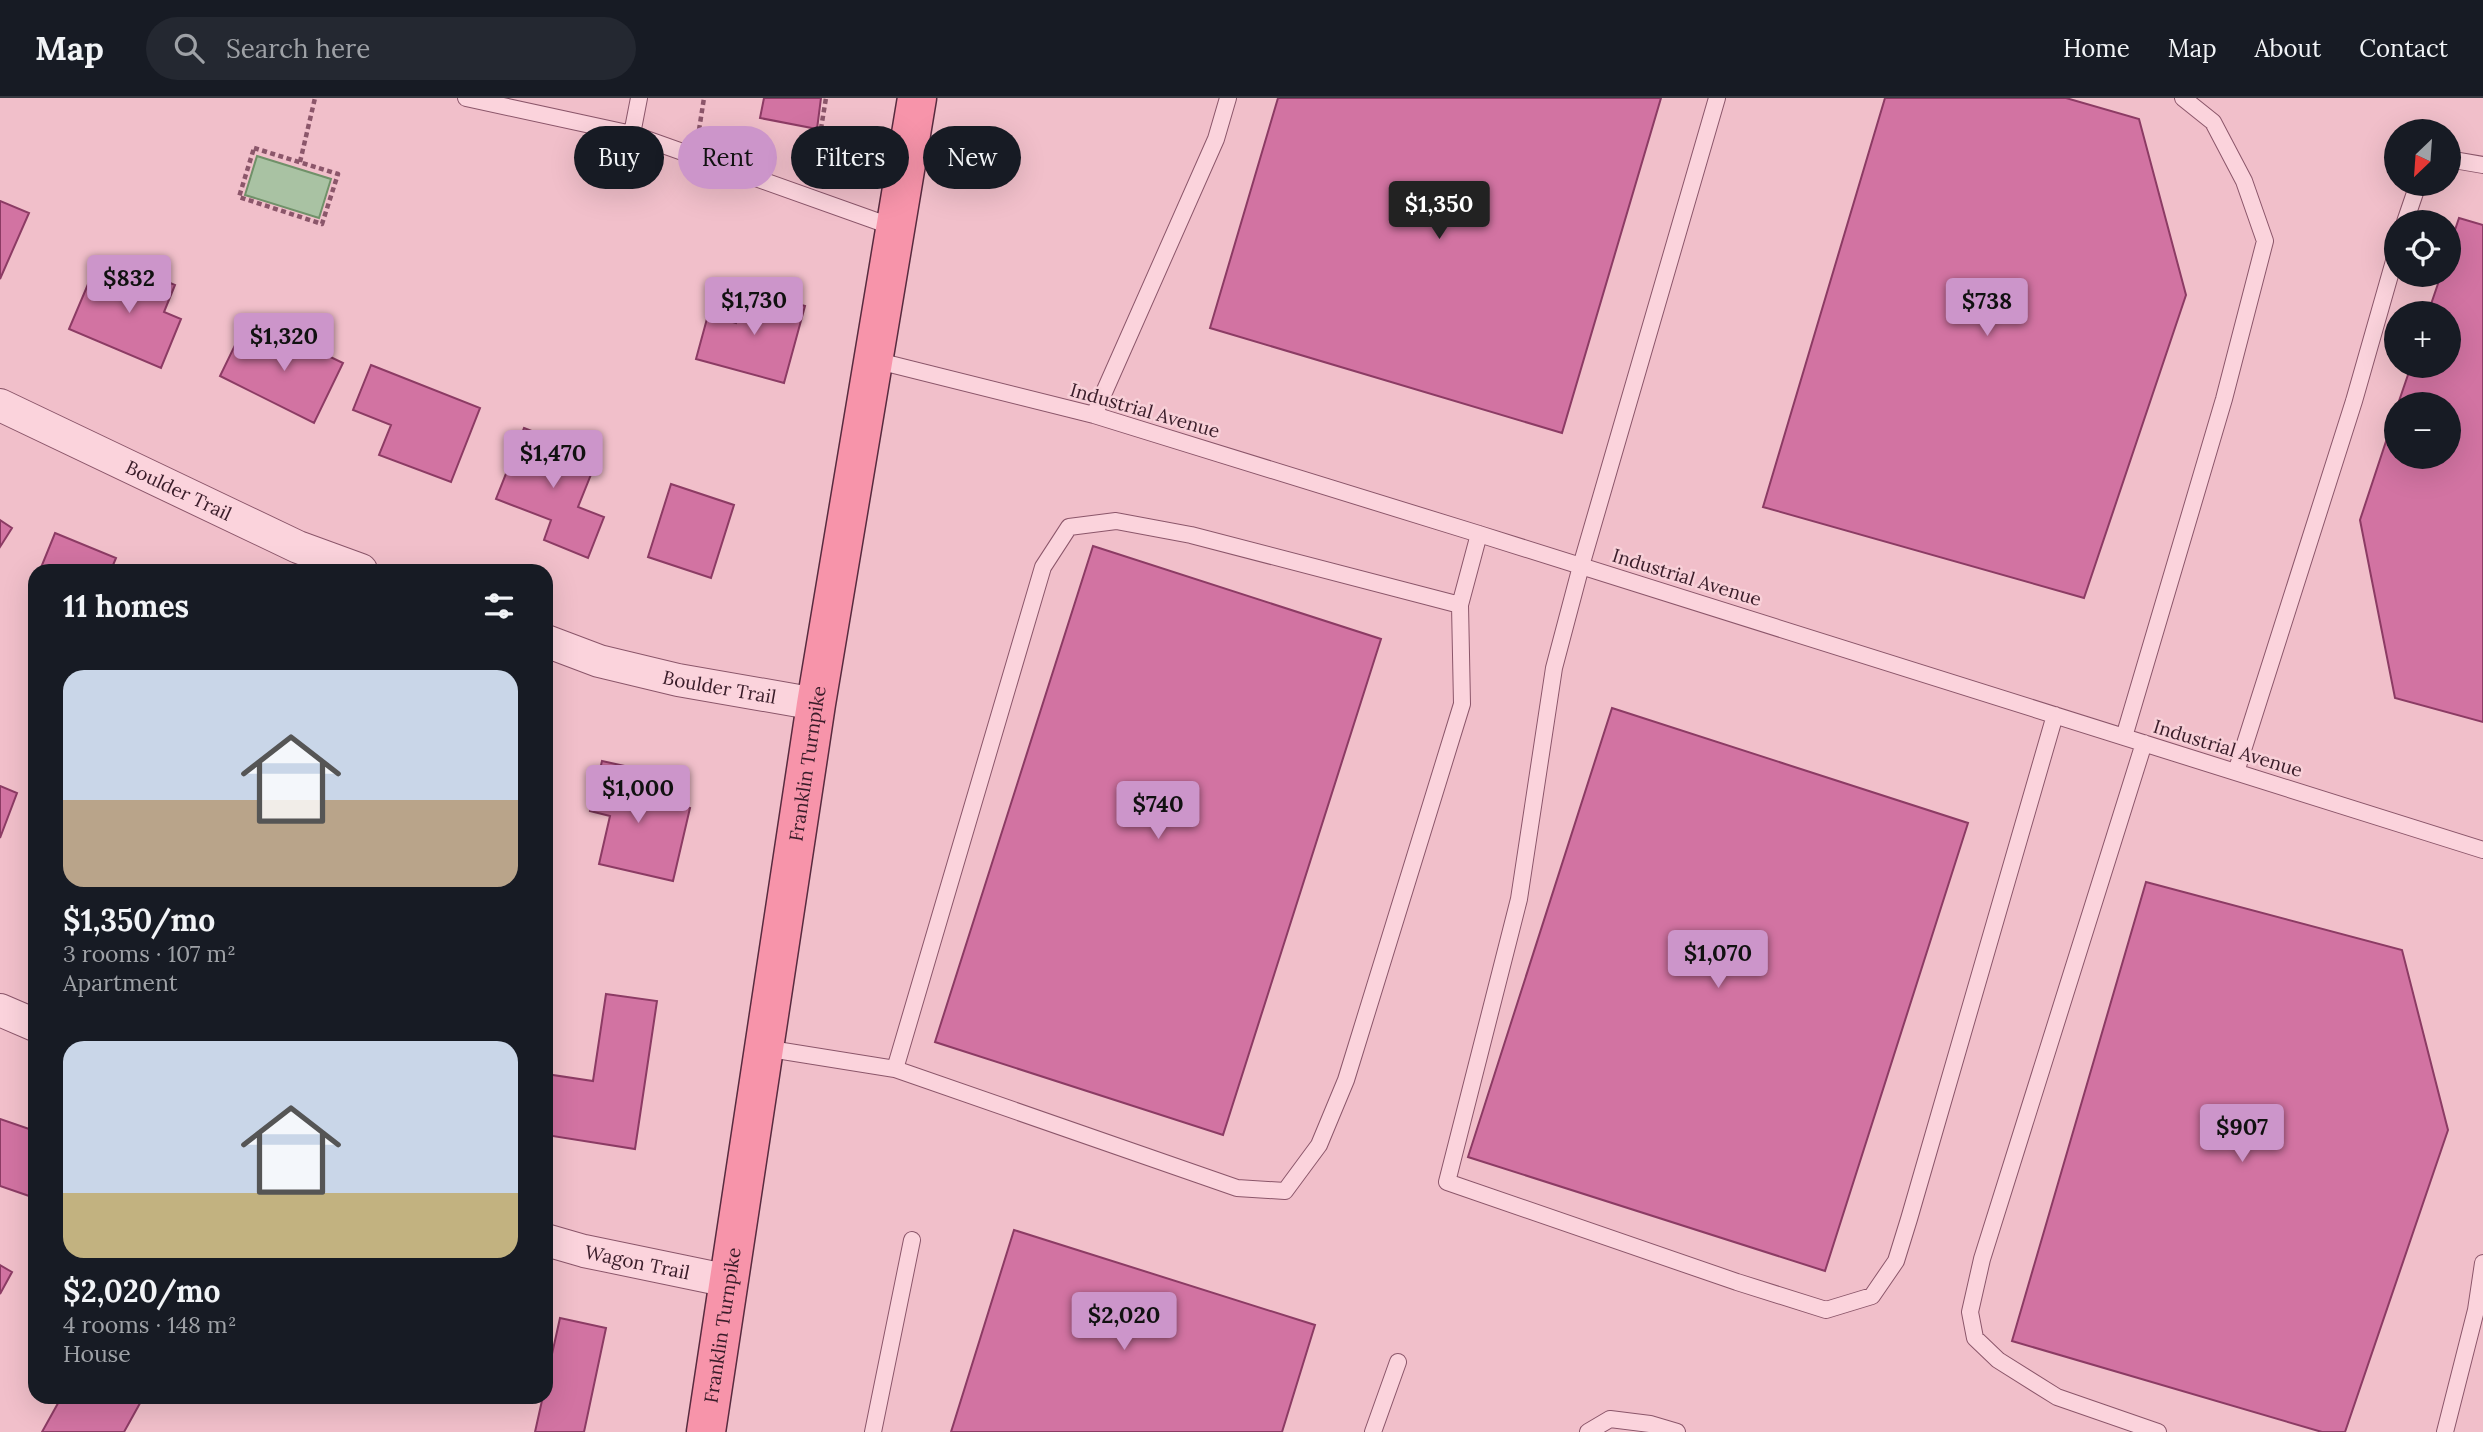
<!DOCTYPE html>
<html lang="en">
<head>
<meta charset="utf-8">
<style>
  body { margin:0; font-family:Lora,serif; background:#242831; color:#f1f3f6; height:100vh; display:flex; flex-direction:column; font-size:26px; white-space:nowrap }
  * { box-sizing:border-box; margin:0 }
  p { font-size:23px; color:#9ea1a6 }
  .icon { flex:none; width:38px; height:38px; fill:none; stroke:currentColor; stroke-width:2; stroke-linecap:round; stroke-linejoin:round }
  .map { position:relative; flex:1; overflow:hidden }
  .details { position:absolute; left:28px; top:466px; width:525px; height:840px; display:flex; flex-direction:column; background:#171b24; border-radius:21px; box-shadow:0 7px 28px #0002 }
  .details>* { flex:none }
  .guide { position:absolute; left:574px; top:28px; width:665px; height:63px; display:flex; gap:14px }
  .needle { width:46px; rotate:205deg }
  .controls { position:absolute; left:2384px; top:21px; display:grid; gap:14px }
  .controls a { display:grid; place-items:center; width:77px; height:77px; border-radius:50%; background:#171b24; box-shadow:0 7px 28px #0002; font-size:35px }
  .price { position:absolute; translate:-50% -60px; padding:0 16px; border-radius:7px; background:#cc95ca; color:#111; font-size:23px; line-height:46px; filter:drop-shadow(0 2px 4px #0008) }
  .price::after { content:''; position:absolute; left:50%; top:42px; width:21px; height:16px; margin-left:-10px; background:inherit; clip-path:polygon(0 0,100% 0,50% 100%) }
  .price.current { background:#222; color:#fff }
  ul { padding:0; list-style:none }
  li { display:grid; align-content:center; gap:14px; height:371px; padding:0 35px }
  li span { display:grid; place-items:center; height:217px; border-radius:21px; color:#555 }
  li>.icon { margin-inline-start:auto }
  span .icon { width:126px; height:126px; fill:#fffc; stroke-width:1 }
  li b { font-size:30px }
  h2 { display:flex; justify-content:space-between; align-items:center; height:84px; padding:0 35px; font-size:30px }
  .pill { padding:0 24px; border-radius:32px; background:#171b24; box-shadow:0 7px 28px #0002; font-size:24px; line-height:63px }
  .pill.current { background:#cc95ca; color:#111 }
  header { display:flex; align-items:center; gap:42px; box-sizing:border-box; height:98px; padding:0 35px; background:#171b24; border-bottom:2px solid #363941 }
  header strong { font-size:33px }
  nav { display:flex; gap:38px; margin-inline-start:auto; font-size:24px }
  .search { width:490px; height:63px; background:#242831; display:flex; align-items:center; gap:18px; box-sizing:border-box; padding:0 24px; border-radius:38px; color:#9ea1a6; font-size:26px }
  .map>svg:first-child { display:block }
  .water { fill:#a9c2a3; stroke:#709169; stroke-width:2 }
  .building { fill:#d273a2; stroke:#8c3b64; stroke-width:2 }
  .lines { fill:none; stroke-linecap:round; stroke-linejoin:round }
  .service-casing { stroke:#8b566a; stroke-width:18 }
  .minor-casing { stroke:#8b566a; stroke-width:34 }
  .primary-casing { stroke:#582b3f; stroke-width:41 }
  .path { stroke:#8b566a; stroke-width:4.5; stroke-dasharray:5 3.5; stroke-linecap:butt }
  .service { stroke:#fbd3dc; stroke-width:16 }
  .minor { stroke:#fbd3dc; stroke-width:32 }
  .primary { stroke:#f794aa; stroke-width:38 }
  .labels { text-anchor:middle; stroke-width:5; stroke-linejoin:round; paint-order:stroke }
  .street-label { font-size:19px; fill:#391c29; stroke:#f8d0d8 }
</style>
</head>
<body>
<header>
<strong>Map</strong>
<div class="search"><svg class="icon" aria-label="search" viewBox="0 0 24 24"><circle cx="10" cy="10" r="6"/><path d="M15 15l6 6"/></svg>Search here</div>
<nav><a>Home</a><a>Map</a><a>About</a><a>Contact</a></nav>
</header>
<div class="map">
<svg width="2483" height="1334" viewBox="0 0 2483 1334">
  <rect width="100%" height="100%" fill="#f1bfca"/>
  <path class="water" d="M 257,58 L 331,81 L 319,120 L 245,97 Z"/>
  <path class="building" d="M 764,0 L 821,0 L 817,31 L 760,20 Z
    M 1278,0 L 1661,0 L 1562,335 L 1210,230 Z
    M 1885,0 L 2066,0 L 2139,21 L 2186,197 L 2084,500 L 1763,409 Z
    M 0,103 L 29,115 L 0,181 Z
    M 2459,120 L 2483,127 L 2483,624 L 2395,600 L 2360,422 L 2396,313 L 2396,359 L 2448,359 L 2448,306 L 2398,306 L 2411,268 L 2448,268 L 2448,215 L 2428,215 L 2441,177 L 2448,177 L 2448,153 Z
    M 124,165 L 175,187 L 164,214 L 181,221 L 161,270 L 69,231 L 91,179 L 114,189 Z
    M 744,191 L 805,208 L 784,285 L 696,261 L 708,217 L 736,225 Z
    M 268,229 L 343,265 L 314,325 L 220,278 L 237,243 L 256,253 Z
    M 371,267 L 480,310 L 451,384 L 379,357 L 391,327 L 353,312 Z
    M 524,330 L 598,359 L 578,409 L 604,419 L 588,460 L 544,442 L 551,422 L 496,401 Z
    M 671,386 L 734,407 L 711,480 L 648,459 Z
    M 0,422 L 12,430 L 0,449 Z
    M 55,435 L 116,460 L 111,472 L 40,472 Z
    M 1093,448 L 1381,541 L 1223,1037 L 935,944 Z
    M 1612,610 L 1968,725 L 1825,1173 L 1468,1059 Z
    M 602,663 L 643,672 L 637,698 L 690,710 L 673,783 L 599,766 L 610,718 L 590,713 Z
    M 0,688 L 17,695 L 0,740 Z
    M 2146,784 L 2402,852 L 2448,1032 L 2345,1334 L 2322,1334 L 2012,1243 Z
    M 606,896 L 657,903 L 635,1051 L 546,1037 L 546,976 L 593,983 Z
    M 0,1021 L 35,1033 L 35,1100 L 0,1088 Z
    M 1014,1132 L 1315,1227 L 1282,1334 L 951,1334 Z
    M 0,1167 L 12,1174 L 0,1196 Z
    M 560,1220 L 606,1230 L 584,1334 L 535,1334 L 543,1298 L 546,1298 L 546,1283 Z
    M 62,1298 L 144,1298 L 124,1334 L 42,1334 Z"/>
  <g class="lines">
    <g class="service-casing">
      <path id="service" d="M 466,0 L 632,36 L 896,130
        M 1717,0 L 1581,468 L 1554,570 L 1519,801 L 1447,1084 L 1737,1184 L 1826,1212 L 1872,1198 L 1896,1163 L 1909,1121 L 2055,617
        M 632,36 L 639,0
        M 2448,61 L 2483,67
        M 2405,124 L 2418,86
        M 874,262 L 1094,317 L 1479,436 L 2483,752
        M 1094,317 L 1216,41 L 1228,0
        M 2124,639 L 2224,301 L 2265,143 L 2244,83 L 2213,24 L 2183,0
        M 2144,645 L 1982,1161 L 1970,1214 L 1975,1240 L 1998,1262 L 2057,1299 L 2158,1334
        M 2236,674 L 2354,303 L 2396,156
        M 764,950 L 895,971 L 1237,1090 L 1285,1093 L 1319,1047 L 1346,982 L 1462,606 L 1460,507 L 1479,436
        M 895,971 L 1043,469 L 1069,429 L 1116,423 L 1191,437 L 1460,507
        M 873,1334 L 912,1142
        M 1373,1334 L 1398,1264
        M 1588,1334 L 1610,1321 L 1650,1326 L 1677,1334
        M 2445,1334 L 2476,1212 L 2483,1165"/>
    </g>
    <g class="minor-casing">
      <g id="minor">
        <path id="s1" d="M 0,307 L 298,449 L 361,472"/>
        <path id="s2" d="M 546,543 L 599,563 L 678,582 L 816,606"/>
        <path d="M 0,912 L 35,927"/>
        <path id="s3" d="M 546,1142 L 584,1153 L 729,1183"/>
      </g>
    </g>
    <g class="primary-casing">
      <g id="primary">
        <path id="s4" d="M 706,1334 L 816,606 L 917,0"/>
      </g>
    </g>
    <path class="path" d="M 699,32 L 704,0
      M 254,50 L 338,76 L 322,126 L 239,99 Z
      M 300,64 L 315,0
      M 814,73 L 826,0"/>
    <use href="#service" class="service"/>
    <use href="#minor" class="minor"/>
    <use href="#primary" class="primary"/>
  </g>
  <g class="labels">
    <g class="street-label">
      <text transform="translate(1145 312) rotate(16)" y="7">Industrial Avenue</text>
      <text dy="7" stroke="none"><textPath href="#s1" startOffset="198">Boulder Trail</textPath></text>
      <text transform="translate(1687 479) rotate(17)" y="7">Industrial Avenue</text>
      <text dy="7" stroke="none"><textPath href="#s2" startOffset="180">Boulder Trail</textPath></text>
      <text transform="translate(2228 650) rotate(17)" y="7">Industrial Avenue</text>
      <text dy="7" stroke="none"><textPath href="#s4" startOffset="676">Franklin Turnpike</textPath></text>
      <text dy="7" stroke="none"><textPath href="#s3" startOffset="94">Wagon Trail</textPath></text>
      <text dy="7" stroke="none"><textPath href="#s4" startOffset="108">Franklin Turnpike</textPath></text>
    </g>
  </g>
</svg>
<div class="controls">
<a><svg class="needle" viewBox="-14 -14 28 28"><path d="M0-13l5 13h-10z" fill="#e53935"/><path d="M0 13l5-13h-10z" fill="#9ea1a6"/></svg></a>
<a><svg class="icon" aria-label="locate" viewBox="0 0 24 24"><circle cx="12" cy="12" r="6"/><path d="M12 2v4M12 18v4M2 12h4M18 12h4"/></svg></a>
<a>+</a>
<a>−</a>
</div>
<b class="price current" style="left:1439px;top:143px">$1,350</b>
<b class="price" style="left:129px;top:217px">$832</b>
<b class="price" style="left:754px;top:239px">$1,730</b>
<b class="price" style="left:1987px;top:240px">$738</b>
<b class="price" style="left:284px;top:275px">$1,320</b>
<b class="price" style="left:553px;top:392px">$1,470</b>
<b class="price" style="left:638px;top:727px">$1,000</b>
<b class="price" style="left:1158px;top:743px">$740</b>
<b class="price" style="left:1718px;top:892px">$1,070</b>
<b class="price" style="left:2242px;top:1066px">$907</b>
<b class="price" style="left:1124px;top:1254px">$2,020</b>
<div class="guide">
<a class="pill">Buy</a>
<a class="pill current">Rent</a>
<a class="pill">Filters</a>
<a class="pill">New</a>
</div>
<section class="details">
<h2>11 homes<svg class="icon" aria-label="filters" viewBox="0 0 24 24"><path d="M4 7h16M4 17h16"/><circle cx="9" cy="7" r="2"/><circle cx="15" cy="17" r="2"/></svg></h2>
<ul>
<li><span style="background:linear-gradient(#c9d6e8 60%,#b9a48a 0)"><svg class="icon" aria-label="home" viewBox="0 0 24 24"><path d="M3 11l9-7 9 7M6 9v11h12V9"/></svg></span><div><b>$1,350/mo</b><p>3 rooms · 107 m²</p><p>Apartment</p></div></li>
<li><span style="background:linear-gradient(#c9d6e8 70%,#c2b280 0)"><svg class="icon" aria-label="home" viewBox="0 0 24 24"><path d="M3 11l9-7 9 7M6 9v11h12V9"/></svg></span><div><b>$2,020/mo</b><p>4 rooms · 148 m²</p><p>House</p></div></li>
</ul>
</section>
</div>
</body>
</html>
